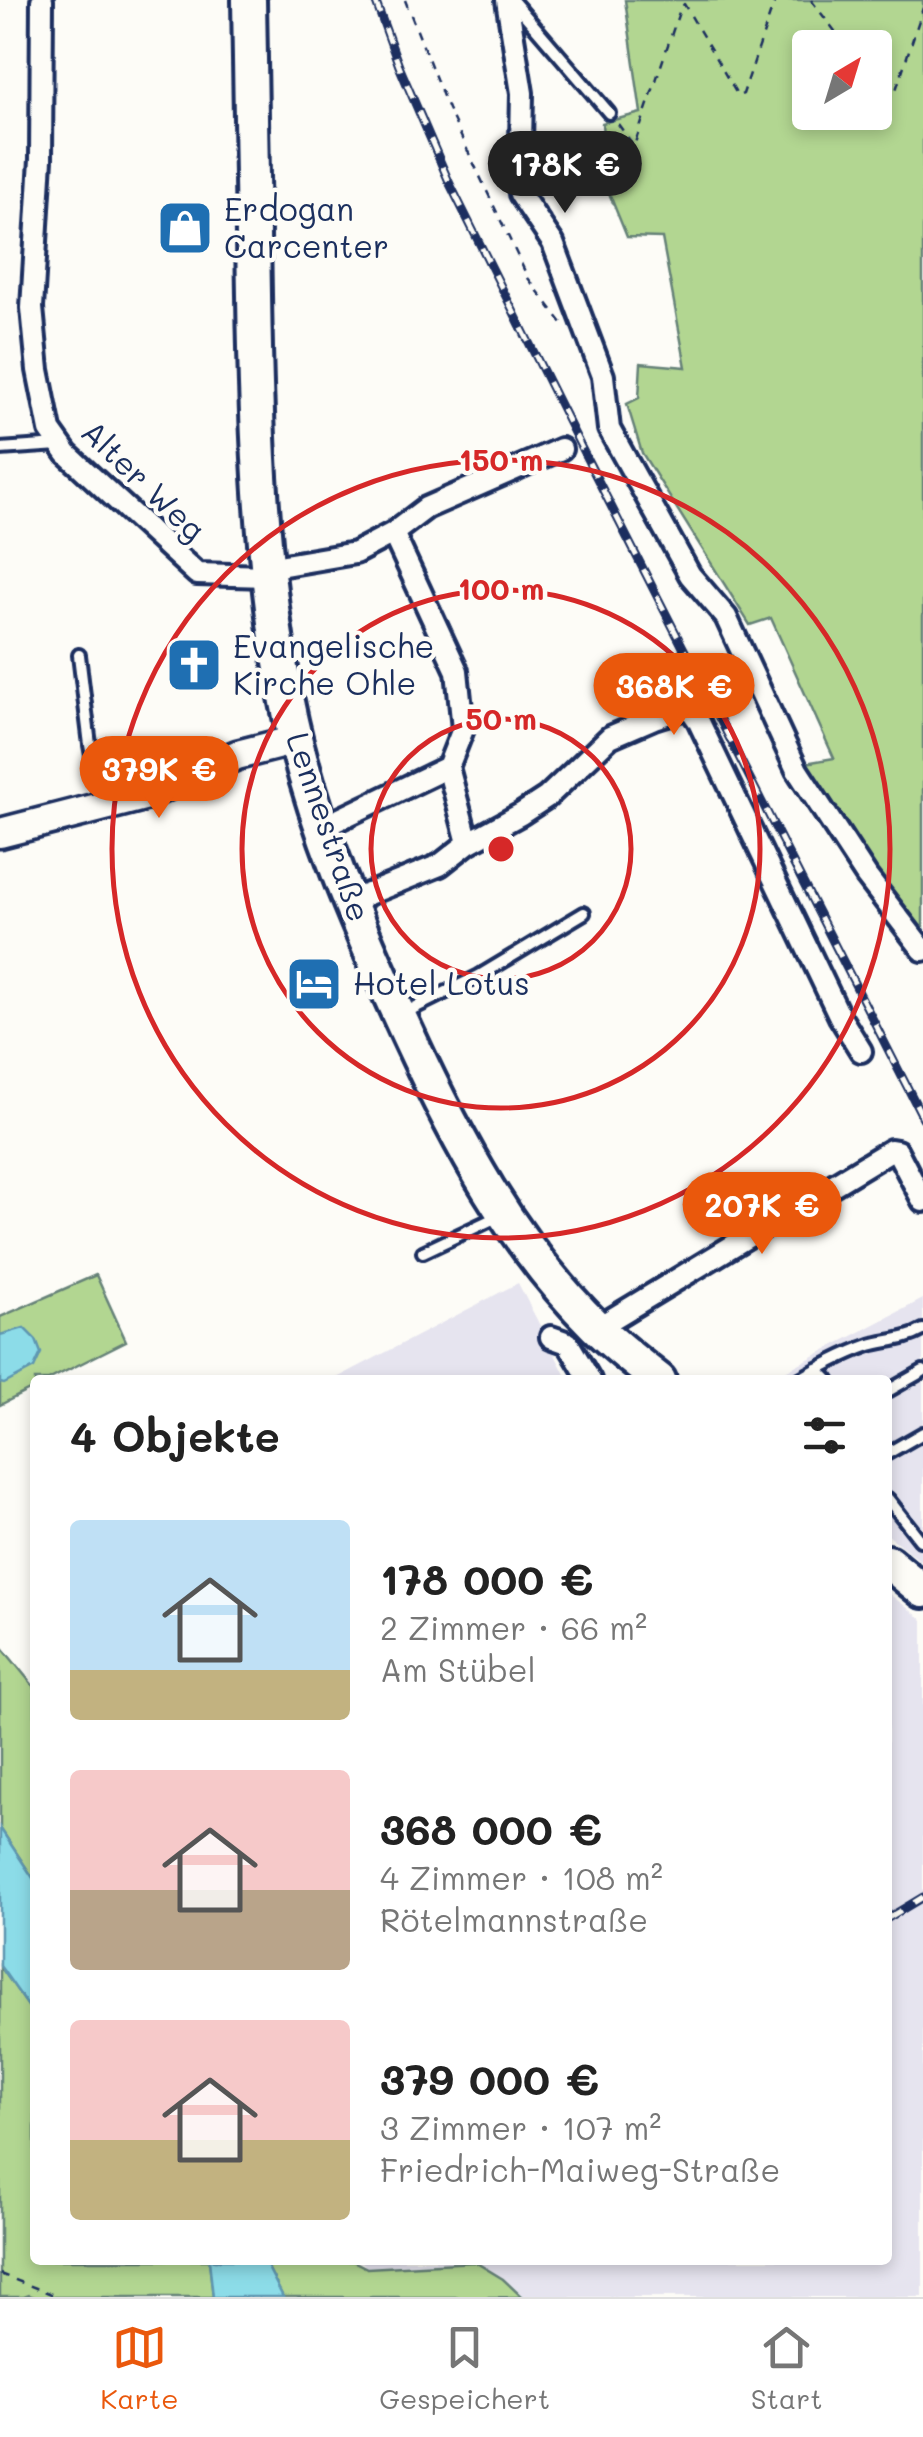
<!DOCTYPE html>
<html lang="de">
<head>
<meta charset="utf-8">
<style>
  body { margin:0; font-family:Mali,sans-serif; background:#f6f6f6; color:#222; height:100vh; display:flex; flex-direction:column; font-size:38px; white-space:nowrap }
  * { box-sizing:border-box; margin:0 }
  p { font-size:32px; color:#767676 }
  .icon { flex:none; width:55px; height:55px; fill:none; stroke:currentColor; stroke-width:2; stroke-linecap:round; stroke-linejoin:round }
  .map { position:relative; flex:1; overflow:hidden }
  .details { position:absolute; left:30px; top:1375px; width:862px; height:890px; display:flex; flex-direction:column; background:#fff; border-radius:10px; box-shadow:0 5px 15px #0003 }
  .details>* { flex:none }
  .needle { width:65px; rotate:38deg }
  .tools { position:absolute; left:792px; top:30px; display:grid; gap:20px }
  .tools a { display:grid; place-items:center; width:100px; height:100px; border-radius:10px; background:#fff; box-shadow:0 5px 15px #0003; font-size:50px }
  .price { position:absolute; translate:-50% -85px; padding:0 22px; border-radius:35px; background:#ea580c; color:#fff; font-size:32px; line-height:65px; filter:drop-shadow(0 2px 5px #0008) }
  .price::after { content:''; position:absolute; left:50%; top:60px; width:30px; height:22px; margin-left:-15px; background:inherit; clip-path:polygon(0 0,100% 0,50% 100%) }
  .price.active { background:#222; color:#fff }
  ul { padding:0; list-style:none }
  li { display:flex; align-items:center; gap:30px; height:250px; padding:0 40px }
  li span { display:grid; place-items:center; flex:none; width:280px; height:200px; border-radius:10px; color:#555 }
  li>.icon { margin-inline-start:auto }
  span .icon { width:120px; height:120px; fill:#fffc; stroke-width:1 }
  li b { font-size:42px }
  h2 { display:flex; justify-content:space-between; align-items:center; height:120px; padding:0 40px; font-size:42px }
  .tab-bar { display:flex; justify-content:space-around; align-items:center; height:140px; border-top:2px solid #e0e0e0; background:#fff; font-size:28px; color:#767676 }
  .tab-bar a { display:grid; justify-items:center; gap:5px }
  .tab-bar .active { color:#ea580c }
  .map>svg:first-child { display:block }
  .built { fill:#e6e4ef }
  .green { fill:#b2d691; stroke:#668278; stroke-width:2.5; fill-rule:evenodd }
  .water { fill:#8cdce8; stroke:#5f97b1; stroke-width:2.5 }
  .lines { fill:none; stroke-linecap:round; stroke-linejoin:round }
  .lane-casing { stroke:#1b2f5e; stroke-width:18 }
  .street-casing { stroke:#1b2f5e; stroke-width:28 }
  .secondary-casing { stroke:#1b2f5e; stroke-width:35 }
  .primary-casing { stroke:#1b2f5e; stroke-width:40 }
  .path { stroke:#1b2f5e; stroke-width:2.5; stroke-dasharray:8 8; stroke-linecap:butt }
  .lane { stroke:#fdfcf7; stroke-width:10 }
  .street { stroke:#fdfcf7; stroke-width:20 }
  .secondary { stroke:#fdfcf7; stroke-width:28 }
  .primary { stroke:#fdfcf7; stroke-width:32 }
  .rail-casing { stroke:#1b2f5e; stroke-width:9 }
  .rail { stroke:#fdfcf7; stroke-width:5; stroke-dasharray:15; stroke-linecap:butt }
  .ring { fill:none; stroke:#d62828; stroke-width:5 }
  .labels { text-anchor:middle; stroke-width:9; stroke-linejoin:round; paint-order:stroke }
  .poi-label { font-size:32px; fill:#1b2f5e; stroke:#fdfcf7; text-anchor:start }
  .street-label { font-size:32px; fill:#1b2f5e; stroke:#fdfcf7 }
  .centre { fill:#d62828; stroke:#fdfcf7; stroke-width:5 }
  .ring-label { font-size:30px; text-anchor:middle; font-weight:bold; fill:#d62828; stroke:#fdfcf7; stroke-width:9; stroke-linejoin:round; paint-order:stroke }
</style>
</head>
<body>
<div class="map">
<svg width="923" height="2297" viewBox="0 0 923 2297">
  <rect width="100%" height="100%" fill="#fdfcf7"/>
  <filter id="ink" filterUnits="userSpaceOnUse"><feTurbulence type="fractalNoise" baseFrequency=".01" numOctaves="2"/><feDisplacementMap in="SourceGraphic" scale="20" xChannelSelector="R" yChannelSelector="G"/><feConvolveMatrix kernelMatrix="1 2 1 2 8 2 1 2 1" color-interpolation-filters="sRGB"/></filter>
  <g filter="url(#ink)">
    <path class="built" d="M 518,1283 L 568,1380 L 333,1380 Z
      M 923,1299 L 923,1563 L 888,1535 L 888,1380 L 768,1380 Z
      M 888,1593 L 923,1620 L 923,2297 L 522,2297 L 503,2279 L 475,2262 L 367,2268 L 361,2260 L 888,2260 Z"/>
    <path class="green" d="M 625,0 L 923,0 L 923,935 L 825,804 L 800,764 L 834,758 L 771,618 L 750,625 L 642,453 L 627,404 L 639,398 L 641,363 L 686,367 L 662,238 L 627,237 L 607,188 L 602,123 L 641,113 ZM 810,48 L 875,48 L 875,112 L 810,112 Z
      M 96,1275 L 126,1341 L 48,1380 L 35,1380 L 35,1387 L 0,1405 L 0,1317 Z
      M 0,1645 L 35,1688 L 35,1881 L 0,1828 Z
      M 0,1966 L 35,2016 L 35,2260 L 209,2260 L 213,2297 L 35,2297 L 29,2295 L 24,2297 L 0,2297 Z
      M 264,2260 L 353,2261 L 367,2268 L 475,2262 L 503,2279 L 522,2297 L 283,2297 Z"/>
    <path class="water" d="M 24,1328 L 36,1340 L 41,1353 L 34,1368 L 4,1384 L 0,1383 L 0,1335 Z
      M 0,1828 L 35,1881 L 35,2016 L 0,1966 Z
      M 209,2260 L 264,2260 L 283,2297 L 213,2297 Z"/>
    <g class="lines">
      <g class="lane-casing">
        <path id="lane" d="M 512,0 L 609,113
          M 0,449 L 59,445
          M 79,655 L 90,745 L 101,803
          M 404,1013 L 479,976 L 584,913
          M 423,1252 L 499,1216
          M 817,1369 L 828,1380
          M 798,1380 C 821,1367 844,1354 870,1345 C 888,1340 906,1340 923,1330
          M 888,1391 L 923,1371
          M 888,1453 L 923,1433
          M 888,1499 L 920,1540"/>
      </g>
      <g class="street-casing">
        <path id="street" d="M 42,0 L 41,159 L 32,308 L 38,370 L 50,430 L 67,454 L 197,574 L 268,576
          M 507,0 L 522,93 L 520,194 L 553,243 L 579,312 L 603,376 L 609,429 L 690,575 L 726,617 L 797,770 L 867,877 L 923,950
          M 393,533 L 457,671 L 463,729 L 448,767 L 468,843
          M 267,568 L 355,553 L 393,533 L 426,508 L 561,449
          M 323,827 L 448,767
          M 351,901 L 440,865 L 468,843 L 521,814 L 547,797 L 610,737 L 654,718 L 689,707 L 698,720 L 840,1017 L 861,1051
          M 597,1328 L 891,1150 L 897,1151 L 923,1201
          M 551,1337 L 568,1343 L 590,1380"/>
      </g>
      <g class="secondary-casing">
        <path id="secondary" d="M 0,833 L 144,796 L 237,755 L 296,740"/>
      </g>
      <g class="primary-casing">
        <path id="primary" d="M 249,0 C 251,98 252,197 254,295 C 256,431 261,568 287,702 C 310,817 359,929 408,1035 C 457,1141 511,1243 595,1326 C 615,1346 637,1363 659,1380
          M 888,1562 L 923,1591"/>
      </g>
      <path class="path" d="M 405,0 L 448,109 L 528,278 L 562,323
        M 811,0 L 848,48
        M 875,81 L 888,96 L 895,93 L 923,8
        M 618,124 L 634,146 L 680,9 L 684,4 L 738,96 L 743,94 L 775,0
        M 0,2274 L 59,2297"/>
      <use href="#lane" class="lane"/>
      <use href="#street" class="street"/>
      <use href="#secondary" class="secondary"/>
      <use href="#primary" class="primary"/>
      <g class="rail-casing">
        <path id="rail" d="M 375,0 L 399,66 L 450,184 L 582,449 L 923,1118
          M 888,1918 L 923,1897"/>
      </g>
      <use href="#rail" class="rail"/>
    </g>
  </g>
  <g class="ring">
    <circle cx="501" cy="849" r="130"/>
    <circle cx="501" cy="849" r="259"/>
    <circle cx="501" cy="849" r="389"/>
  </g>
  <defs>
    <g id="shop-square" transform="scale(2.875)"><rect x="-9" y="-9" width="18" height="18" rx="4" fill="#1f6fb2" stroke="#fdfcf7"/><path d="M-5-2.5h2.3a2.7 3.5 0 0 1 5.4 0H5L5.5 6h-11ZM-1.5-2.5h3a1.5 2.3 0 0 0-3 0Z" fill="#fff"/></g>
    <g id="church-square" transform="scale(2.875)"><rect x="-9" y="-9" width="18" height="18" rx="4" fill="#1f6fb2" stroke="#fdfcf7"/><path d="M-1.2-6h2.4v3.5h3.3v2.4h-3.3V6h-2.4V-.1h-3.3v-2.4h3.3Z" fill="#fff"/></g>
    <g id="hotel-square" transform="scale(2.875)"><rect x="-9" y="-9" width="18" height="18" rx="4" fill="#1f6fb2" stroke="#fdfcf7"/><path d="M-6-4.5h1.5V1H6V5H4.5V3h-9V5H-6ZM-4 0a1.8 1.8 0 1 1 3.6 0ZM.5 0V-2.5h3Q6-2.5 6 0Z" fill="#fff"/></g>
  </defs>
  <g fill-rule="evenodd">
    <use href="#shop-square" x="185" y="228"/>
    <use href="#church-square" x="194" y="665"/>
    <use href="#hotel-square" x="314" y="984"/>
  </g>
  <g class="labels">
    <g class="poi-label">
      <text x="224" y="221">Erdogan<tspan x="224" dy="37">Carcenter</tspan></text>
      <text x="233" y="658">Evangelische<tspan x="233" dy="37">Kirche Ohle</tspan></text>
      <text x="353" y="995">Hotel Lotus</text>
    </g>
    <g class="street-label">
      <text transform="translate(143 481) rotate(44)" y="11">Alter Weg</text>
      <text transform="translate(328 827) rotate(71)" y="11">Lennestraße</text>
    </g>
  </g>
  <circle cx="501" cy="849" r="15" class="centre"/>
  <g class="ring-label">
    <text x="501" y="471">150 m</text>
    <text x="501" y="600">100 m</text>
    <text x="501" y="730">50 m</text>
  </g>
</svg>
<div class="tools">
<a><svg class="needle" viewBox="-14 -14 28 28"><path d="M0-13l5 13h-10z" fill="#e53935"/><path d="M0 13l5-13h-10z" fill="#767676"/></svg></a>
</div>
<b class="price active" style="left:565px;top:216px">178K €</b>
<b class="price" style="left:674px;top:738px">368K €</b>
<b class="price" style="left:159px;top:821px">379K €</b>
<b class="price" style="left:762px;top:1257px">207K €</b>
<section class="details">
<h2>4 Objekte<svg class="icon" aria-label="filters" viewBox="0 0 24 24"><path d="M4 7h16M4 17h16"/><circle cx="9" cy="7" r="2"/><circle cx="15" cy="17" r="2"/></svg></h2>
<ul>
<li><span style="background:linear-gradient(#bfe0f5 75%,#c2b280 0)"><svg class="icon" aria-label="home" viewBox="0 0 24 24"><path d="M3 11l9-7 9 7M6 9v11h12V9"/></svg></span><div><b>178 000 €</b><p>2 Zimmer · 66 m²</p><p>Am Stübel</p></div></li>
<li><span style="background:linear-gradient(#f6c9c9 60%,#b9a48a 0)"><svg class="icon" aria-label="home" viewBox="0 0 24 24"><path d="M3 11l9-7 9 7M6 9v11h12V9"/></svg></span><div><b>368 000 €</b><p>4 Zimmer · 108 m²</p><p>Rötelmannstraße</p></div></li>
<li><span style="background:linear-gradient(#f6c9c9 60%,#c2b280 0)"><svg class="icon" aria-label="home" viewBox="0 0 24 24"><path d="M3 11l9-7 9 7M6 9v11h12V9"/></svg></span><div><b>379 000 €</b><p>3 Zimmer · 107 m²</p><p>Friedrich-Maiweg-Straße</p></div></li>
</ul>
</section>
</div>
<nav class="tab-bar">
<a class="active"><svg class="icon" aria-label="map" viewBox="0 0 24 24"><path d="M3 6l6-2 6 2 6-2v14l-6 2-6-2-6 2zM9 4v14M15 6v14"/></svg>Karte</a>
<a><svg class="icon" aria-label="saved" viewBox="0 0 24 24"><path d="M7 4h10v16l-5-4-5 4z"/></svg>Gespeichert</a>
<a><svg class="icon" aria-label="home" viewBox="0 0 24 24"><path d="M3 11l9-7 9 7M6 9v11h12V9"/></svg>Start</a>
</nav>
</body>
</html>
